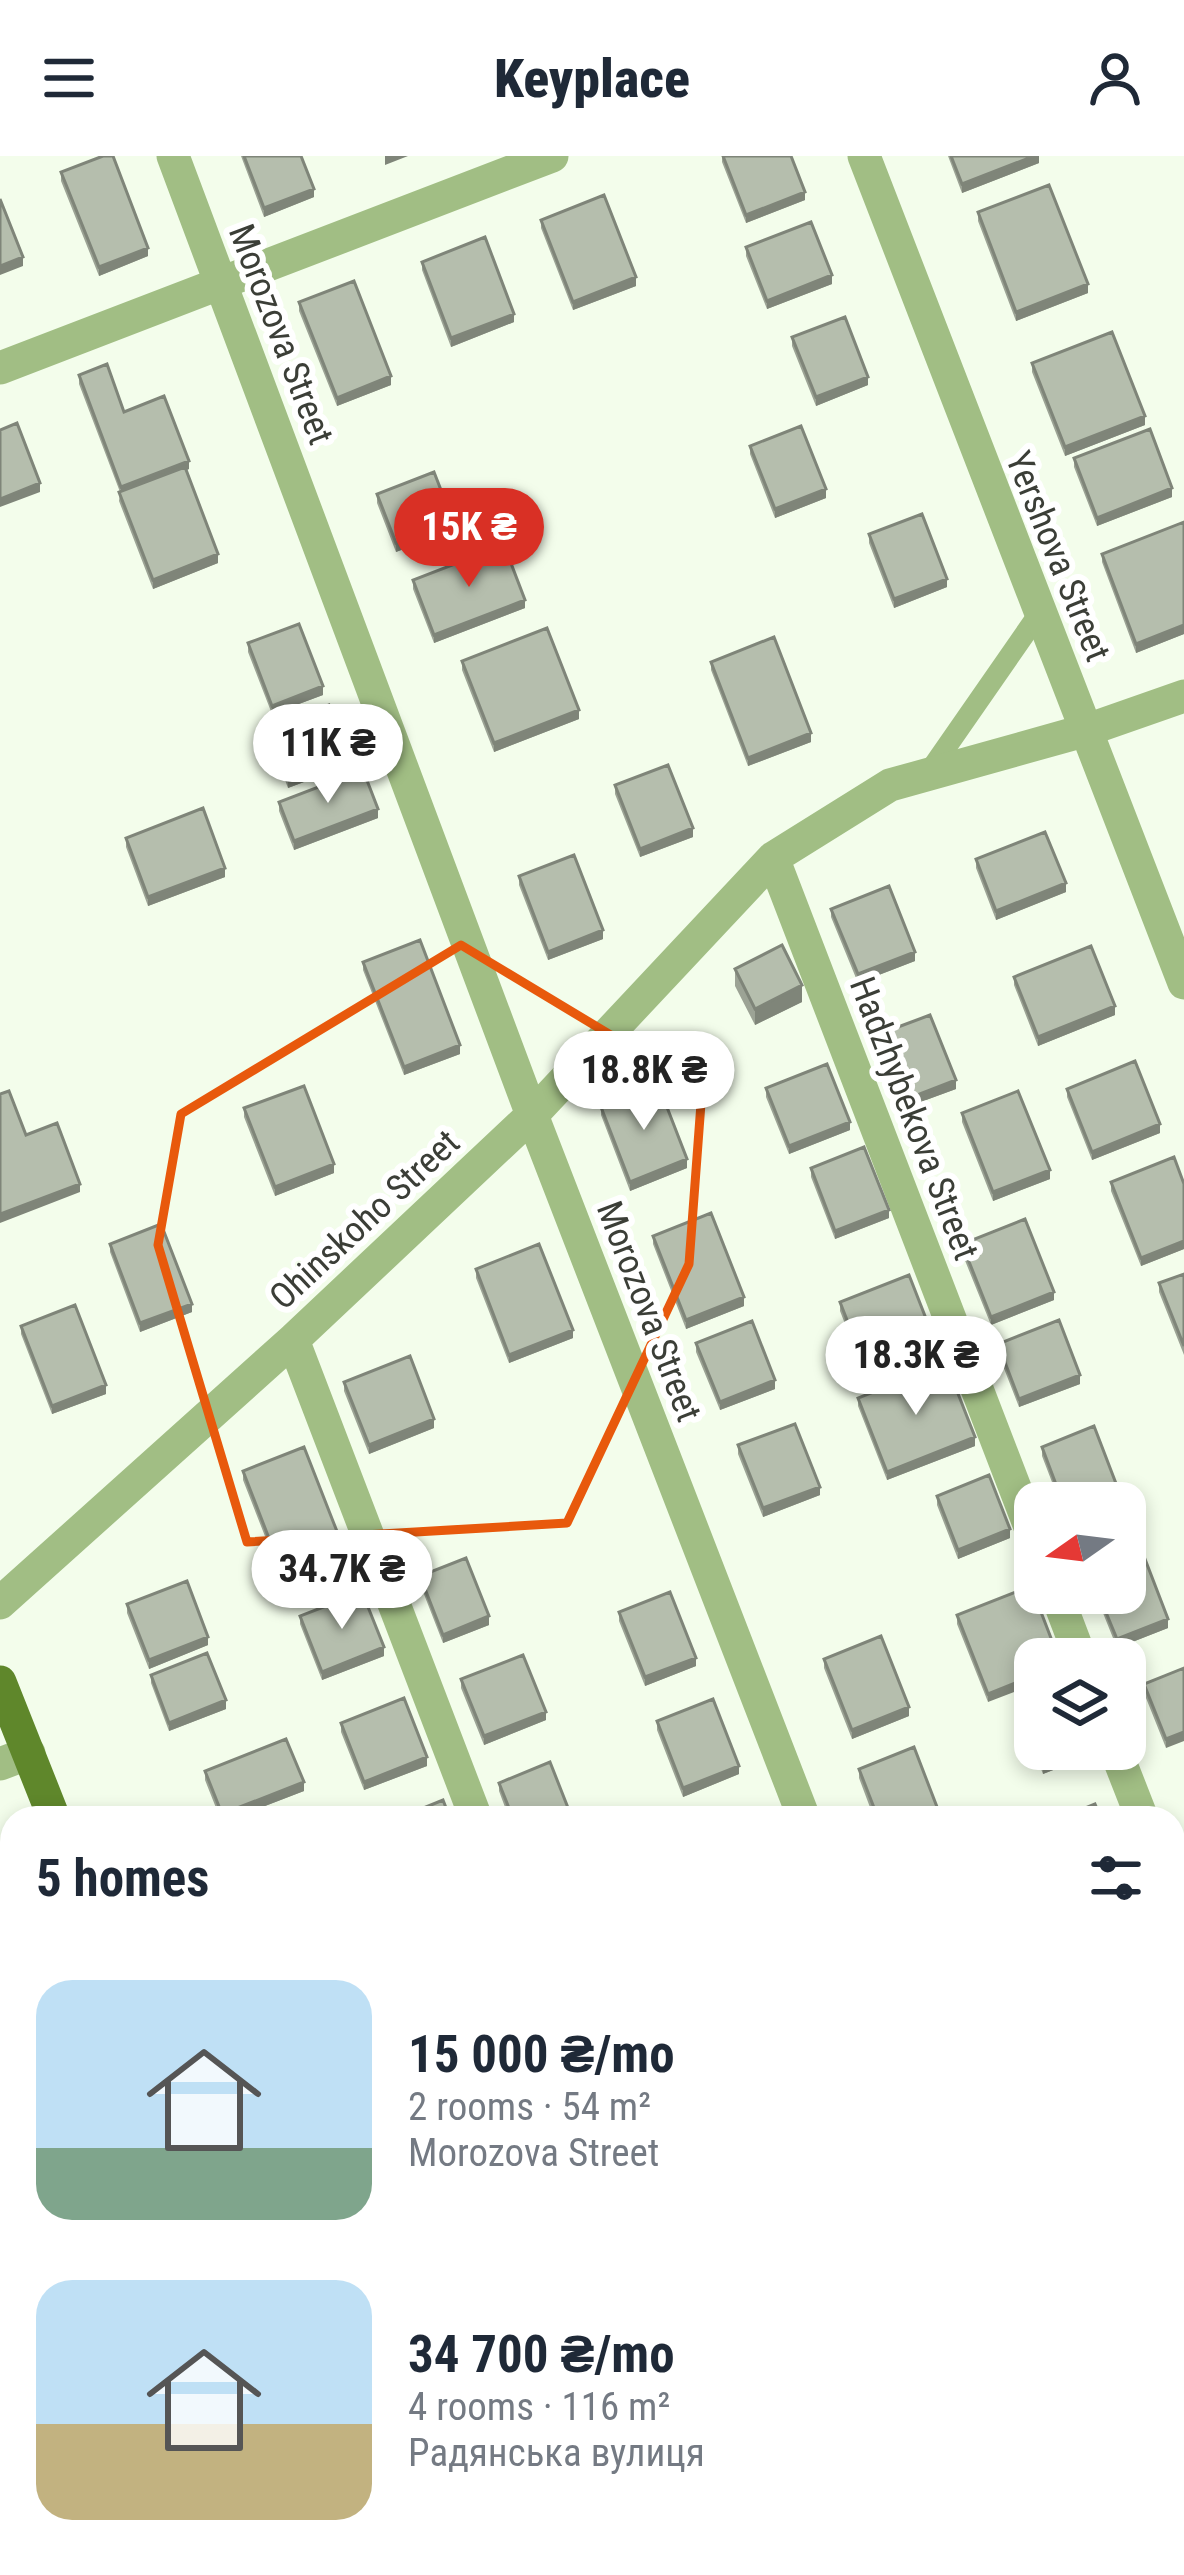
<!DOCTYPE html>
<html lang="en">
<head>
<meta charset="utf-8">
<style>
  body { margin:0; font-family:"Roboto Condensed",sans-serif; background:#f2f2f3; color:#1f2937; height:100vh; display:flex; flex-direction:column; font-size:45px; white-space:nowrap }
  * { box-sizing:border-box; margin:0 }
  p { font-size:39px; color:#747a83 }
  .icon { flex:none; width:66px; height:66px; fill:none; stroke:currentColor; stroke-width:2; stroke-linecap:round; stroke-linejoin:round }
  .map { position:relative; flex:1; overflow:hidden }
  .side { position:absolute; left:0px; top:1650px; width:1185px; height:771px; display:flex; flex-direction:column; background:#fff; border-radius:36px 36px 0 0; box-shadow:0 6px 18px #0003 }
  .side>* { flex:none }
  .needle { width:78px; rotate:256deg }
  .fabs { position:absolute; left:1014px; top:1326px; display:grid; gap:24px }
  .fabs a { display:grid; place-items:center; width:132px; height:132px; border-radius:24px; background:#fff; box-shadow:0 6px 18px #0003; font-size:60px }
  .price { position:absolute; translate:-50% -102px; padding:0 27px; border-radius:42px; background:#fff; color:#222; font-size:39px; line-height:78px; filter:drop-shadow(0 3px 6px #0008) }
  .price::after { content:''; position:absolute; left:50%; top:72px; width:36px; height:27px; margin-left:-18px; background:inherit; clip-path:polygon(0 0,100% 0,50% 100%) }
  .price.current { background:#d93025; color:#fff }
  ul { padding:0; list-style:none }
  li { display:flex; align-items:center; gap:36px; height:300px; padding:0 36px }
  li span { display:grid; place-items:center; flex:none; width:336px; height:240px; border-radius:36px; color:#555 }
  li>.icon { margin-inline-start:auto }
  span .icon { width:144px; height:144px; fill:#fffc; stroke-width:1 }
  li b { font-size:51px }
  h2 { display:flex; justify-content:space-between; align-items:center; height:144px; padding:0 36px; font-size:51px }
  header { display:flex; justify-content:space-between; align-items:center; height:156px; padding:0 36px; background:#fff; font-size:54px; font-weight:800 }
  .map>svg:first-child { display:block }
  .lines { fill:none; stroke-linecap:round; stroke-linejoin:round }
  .service { stroke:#a1be84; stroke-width:21 }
  .minor { stroke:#a1be84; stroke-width:33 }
  .primary { stroke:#5f872b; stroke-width:33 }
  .wall { fill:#9ca395 }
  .shaded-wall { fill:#7f8579 }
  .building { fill:#b5bead; stroke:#7f8579; stroke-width:3 }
  .marked { fill:none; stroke:#e8590c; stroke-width:9; stroke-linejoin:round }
  .labels { text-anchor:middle; stroke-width:12; stroke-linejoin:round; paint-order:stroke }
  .street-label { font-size:36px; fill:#3b3e37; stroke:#fff }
</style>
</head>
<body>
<header><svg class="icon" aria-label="menu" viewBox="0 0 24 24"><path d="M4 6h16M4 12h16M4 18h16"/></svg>Keyplace<svg class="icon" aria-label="person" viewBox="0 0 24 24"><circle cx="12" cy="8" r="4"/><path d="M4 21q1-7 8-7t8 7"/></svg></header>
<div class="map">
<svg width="1184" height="2419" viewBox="0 0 1184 2419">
  <rect width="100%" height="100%" fill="#f3fdeb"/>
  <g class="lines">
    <path class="service" d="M 929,616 L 1038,459
      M 224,2409 L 228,2419"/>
    <path class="minor" d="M 173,0 L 532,959 L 804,1662
      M 864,0 L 1184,827
      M 0,212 L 552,0
      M 773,702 L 1035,1384
      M 293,1184 L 476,1662
      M 1056,1437 L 1081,1503
      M 0,1447 L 293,1184 L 532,959 L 773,702 L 890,629 L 1087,574 L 1184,540
      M 1115,1593 L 1142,1662
      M 0,1608 L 29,1597
      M 1173,1743 L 1184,1771
      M 1173,1803 L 1184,1799
      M 760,2409 L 764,2419
      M 1096,2409 L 1100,2419"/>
    <path class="primary" d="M 0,1526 L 54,1662
      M 341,2409 L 345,2419"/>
  </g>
  <path class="wall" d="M 241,0 L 301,0 L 314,41 L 264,61 Z
    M 722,0 L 791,0 L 805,44 L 746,67 L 722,6 Z
    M 948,0 L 1039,0 L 1039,7 L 962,37 Z
    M 61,16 L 148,100 L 99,120 L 61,25 Z
    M 978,56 L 1088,137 L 1016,165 L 978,65 Z
    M 541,64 L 636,130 L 573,154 L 541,72 Z
    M 746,91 L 832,128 L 767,153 L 746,100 Z
    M 422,106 L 514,166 L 451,191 L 422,114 Z
    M 299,146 L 391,229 L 337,250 L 299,155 Z
    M 792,181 L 868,229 L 816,250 L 792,190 Z
    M 1032,207 L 1145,269 L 1065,300 L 1032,216 Z
    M 79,219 L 124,256 L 189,313 L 186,314 L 218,407 L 153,433 L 119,345 L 120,336 L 79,228 Z
    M 750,290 L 826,342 L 775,362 L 750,298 Z
    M 1074,302 L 1172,341 L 1097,370 L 1074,311 Z
    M 377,338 L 453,374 L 396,396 L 377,347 Z
    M 1184,366 L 1184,478 L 1136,497 L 1102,406 L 1102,398 Z
    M 869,378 L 947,431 L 894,452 L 869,387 Z
    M 413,424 L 525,452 L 434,487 L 413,433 Z
    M 248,487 L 323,539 L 272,558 L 248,496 Z
    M 462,505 L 579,563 L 494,596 L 462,514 Z
    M 711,506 L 811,586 L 748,610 L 711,514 Z
    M 269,572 L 349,609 L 288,632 L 269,581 Z
    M 615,629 L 693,681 L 640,701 L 615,638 Z
    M 279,646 L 378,662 L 294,694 L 279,655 Z
    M 126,682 L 225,721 L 148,750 L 126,691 Z
    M 976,703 L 1066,736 L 996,764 L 976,712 Z
    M 519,720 L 603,783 L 548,804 L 519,729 Z
    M 831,753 L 915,805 L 858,827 L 831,761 Z
    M 363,806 L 460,898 L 404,919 L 363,814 Z
    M 735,813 L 802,846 L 755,869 L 735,830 Z
    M 1014,821 L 1115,859 L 1038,890 L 1014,829 Z
    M 882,877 L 956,933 L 907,951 L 882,886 Z
    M 766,932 L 850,974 L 789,998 L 766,941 Z
    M 1067,933 L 1160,977 L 1092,1004 L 1067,941 Z
    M 601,951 L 687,1012 L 630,1035 L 601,959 Z
    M 244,952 L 334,1017 L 275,1040 L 244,961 Z
    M 962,957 L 1050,1023 L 993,1045 L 962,966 Z
    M 811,1012 L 889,1062 L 835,1083 L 811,1021 Z
    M 1111,1026 L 1184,1028 L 1184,1093 L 1141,1110 L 1111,1035 Z
    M 653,1080 L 744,1150 L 686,1173 L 653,1088 Z
    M 110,1088 L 192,1156 L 140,1176 L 110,1096 Z
    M 962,1088 L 1054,1144 L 991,1169 L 962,1097 Z
    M 476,1113 L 573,1182 L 509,1207 L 476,1122 Z
    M 1184,1118 L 1184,1199 L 1159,1136 L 1159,1127 Z
    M 840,1146 L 932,1187 L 863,1214 L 840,1155 Z
    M 21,1170 L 106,1238 L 52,1258 L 21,1178 Z
    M 696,1187 L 775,1233 L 720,1254 L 696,1196 Z
    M 998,1188 L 1080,1228 L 1019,1251 L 998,1197 Z
    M 344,1226 L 434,1272 L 369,1298 L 344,1235 Z
    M 858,1242 L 975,1290 L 887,1324 L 858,1250 Z
    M 738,1289 L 820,1339 L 763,1361 L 738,1298 Z
    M 1042,1291 L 1120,1346 L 1060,1347 L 1042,1300 Z
    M 243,1315 L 338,1387 L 277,1411 L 243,1324 Z
    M 937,1340 L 1010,1382 L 958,1403 L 937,1349 Z
    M 420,1420 L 489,1469 L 443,1487 L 420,1428 Z
    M 1031,1430 L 988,1546 L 957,1468 L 957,1459 Z
    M 1095,1437 L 1125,1437 L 1168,1472 L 1117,1492 Z
    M 127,1448 L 208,1489 L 149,1513 L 127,1457 Z
    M 619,1456 L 696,1510 L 645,1530 L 619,1465 Z
    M 300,1460 L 384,1500 L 322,1524 L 300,1468 Z
    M 824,1503 L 909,1560 L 852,1583 L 824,1512 Z
    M 1184,1512 L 1166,1592 L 1144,1537 L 1144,1528 Z
    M 151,1519 L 226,1553 L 169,1575 L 151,1527 Z
    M 461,1523 L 546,1564 L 484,1589 L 461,1532 Z
    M 1035,1547 L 1035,1593 L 1094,1593 L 1094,1598 L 1043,1618 L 1021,1561 L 1021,1552 Z
    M 657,1565 L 739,1618 L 683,1641 L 657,1574 Z
    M 341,1567 L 427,1610 L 364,1634 L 341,1576 Z
    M 859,1613 L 937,1660 L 931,1662 L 874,1662 L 859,1622 Z
    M 205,1615 L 304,1635 L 234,1662 L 220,1662 L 205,1624 Z
    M 499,1627 L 572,1662 L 509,1662 L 499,1635 Z"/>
  <path class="shaded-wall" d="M 385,0 L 408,0 L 385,9 Z
    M 1034,0 L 1039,0 L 1039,7 L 962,37 L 962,28 Z
    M 314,33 L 314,41 L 264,61 L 264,52 Z
    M 805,36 L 805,44 L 746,67 L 746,59 Z
    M 148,92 L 148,100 L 99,120 L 99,111 Z
    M 23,101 L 23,110 L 0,119 L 0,110 Z
    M 832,119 L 832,128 L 767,153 L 767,145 Z
    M 636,121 L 636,130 L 573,154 L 573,146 Z
    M 1088,128 L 1088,137 L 1016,165 L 1016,156 Z
    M 514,158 L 514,166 L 451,191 L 451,182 Z
    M 391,220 L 391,229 L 337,250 L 337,242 Z
    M 868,221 L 868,229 L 816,250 L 816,241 Z
    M 1145,260 L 1145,269 L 1065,300 L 1065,291 Z
    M 189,305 L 189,313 L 121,339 L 121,331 Z
    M 40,327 L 40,336 L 0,351 L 0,343 Z
    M 1172,332 L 1172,341 L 1097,370 L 1097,362 Z
    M 826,333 L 826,342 L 775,362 L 775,353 Z
    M 453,365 L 453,374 L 396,396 L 396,387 Z
    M 218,398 L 218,407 L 153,433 L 153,424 Z
    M 947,423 L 947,431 L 894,452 L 894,443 Z
    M 525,444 L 525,452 L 434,487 L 434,479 Z
    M 1184,469 L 1184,478 L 1136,497 L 1136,488 Z
    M 323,530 L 323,539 L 272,558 L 272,550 Z
    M 579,554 L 579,563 L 494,596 L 494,587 Z
    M 811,577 L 811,586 L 748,610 L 748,602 Z
    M 349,600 L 349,609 L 288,632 L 288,623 Z
    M 378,653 L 378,662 L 294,694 L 294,685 Z
    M 693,672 L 693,681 L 640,701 L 640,693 Z
    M 225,712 L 225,721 L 148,750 L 148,741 Z
    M 1066,727 L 1066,736 L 996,764 L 996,755 Z
    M 603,774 L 603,783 L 548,804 L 548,796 Z
    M 915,796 L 915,805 L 858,827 L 858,818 Z
    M 802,829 L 802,846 L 755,869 L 755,853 Z
    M 1115,850 L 1115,859 L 1038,890 L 1038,881 Z
    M 460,889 L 460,898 L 404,919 L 404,911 Z
    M 956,924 L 956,933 L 907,951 L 907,943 Z
    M 850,966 L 850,974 L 789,998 L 789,990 Z
    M 1160,968 L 1160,977 L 1092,1004 L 1092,996 Z
    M 687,1003 L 687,1012 L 630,1035 L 630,1026 Z
    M 334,1008 L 334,1017 L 275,1040 L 275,1031 Z
    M 1050,1014 L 1050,1023 L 993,1045 L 993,1036 Z
    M 80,1028 L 80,1036 L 0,1067 L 0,1058 Z
    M 889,1054 L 889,1062 L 835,1083 L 835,1075 Z
    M 1184,1085 L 1184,1093 L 1141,1110 L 1141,1102 Z
    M 1054,1136 L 1054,1144 L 991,1169 L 991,1161 Z
    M 744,1141 L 744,1150 L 686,1173 L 686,1164 Z
    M 192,1148 L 192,1156 L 140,1176 L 140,1167 Z
    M 573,1174 L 573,1182 L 509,1207 L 509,1199 Z
    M 932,1178 L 932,1187 L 863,1214 L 863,1205 Z
    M 1080,1219 L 1080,1228 L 1019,1251 L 1019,1243 Z
    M 775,1224 L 775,1233 L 720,1254 L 720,1246 Z
    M 106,1229 L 106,1238 L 52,1258 L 52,1250 Z
    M 434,1263 L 434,1272 L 369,1298 L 369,1289 Z
    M 975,1281 L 975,1290 L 887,1324 L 887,1316 Z
    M 820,1331 L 820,1339 L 763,1361 L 763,1352 Z
    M 1120,1338 L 1120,1346 L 1097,1347 Z
    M 1010,1373 L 1010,1382 L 958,1403 L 958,1394 Z
    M 338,1378 L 338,1387 L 277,1411 L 277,1403 Z
    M 489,1460 L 489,1469 L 443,1487 L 443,1479 Z
    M 1168,1463 L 1168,1472 L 1117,1492 L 1117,1483 Z
    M 208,1481 L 208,1489 L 149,1513 L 149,1504 Z
    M 384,1491 L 384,1500 L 322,1524 L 322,1516 Z
    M 696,1502 L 696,1510 L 645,1530 L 645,1521 Z
    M 1035,1519 L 1035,1528 L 988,1546 L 988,1538 Z
    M 226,1544 L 226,1553 L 169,1575 L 169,1567 Z
    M 909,1551 L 909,1560 L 852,1583 L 852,1574 Z
    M 546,1556 L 546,1564 L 484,1589 L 484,1580 Z
    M 1184,1576 L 1184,1585 L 1166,1592 L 1166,1583 Z
    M 1085,1593 L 1094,1593 L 1094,1598 L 1043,1618 L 1043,1610 Z
    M 427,1601 L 427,1610 L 364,1634 L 364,1626 Z
    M 739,1610 L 739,1618 L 683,1641 L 683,1632 Z
    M 304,1626 L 304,1635 L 234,1662 L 222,1662 L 222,1658 Z
    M 937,1651 L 937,1660 L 931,1662 L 910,1662 Z
    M 1184,1953 L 1184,1962 L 1173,1966 L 1173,1958 Z
    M 1184,2341 L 1184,2350 L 1173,2354 L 1173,2345 Z
    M 680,2409 L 702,2409 L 676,2419 L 665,2419 L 665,2415 Z
    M 801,2409 L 823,2409 L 798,2419 L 790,2419 L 790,2414 Z
    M 980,2409 L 1002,2409 L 977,2419 L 958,2419 Z"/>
  <path class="building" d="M 103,0 L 113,0 L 148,92 L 99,111 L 61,16 Z
    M 244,0 L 301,0 L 314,33 L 264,52 Z
    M 723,0 L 791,0 L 805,36 L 746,59 Z
    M 951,0 L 1034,0 L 962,28 Z
    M 1049,29 L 1088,128 L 1016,156 L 978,56 Z
    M 604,39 L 636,121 L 573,146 L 541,64 Z
    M 0,43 L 23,101 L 0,110 Z
    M 811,66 L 832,119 L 767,145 L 746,91 Z
    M 485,81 L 514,158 L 451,182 L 422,106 Z
    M 354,125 L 391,220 L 337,242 L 299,146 Z
    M 845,161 L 868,221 L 816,241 L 792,181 Z
    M 1112,176 L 1145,260 L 1065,291 L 1032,207 Z
    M 107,208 L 124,256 L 164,240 L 189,305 L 121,331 L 79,219 Z
    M 17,267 L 40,327 L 0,343 L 0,274 Z
    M 801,270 L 826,333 L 775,353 L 750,290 Z
    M 1150,273 L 1172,332 L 1097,362 L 1074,302 Z
    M 185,311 L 218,398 L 153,424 L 119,336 Z
    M 434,316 L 453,365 L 396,387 L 377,338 Z
    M 922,358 L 947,423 L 894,443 L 869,378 Z
    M 1184,366 L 1184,469 L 1136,488 L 1102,398 Z
    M 504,389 L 525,444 L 434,479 L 413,424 Z
    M 299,468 L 323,530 L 272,550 L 248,487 Z
    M 547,472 L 579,554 L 494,587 L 462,505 Z
    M 774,481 L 811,577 L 748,602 L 711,506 Z
    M 329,549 L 349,600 L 288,623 L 269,572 Z
    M 668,609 L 693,672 L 640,693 L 615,629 Z
    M 363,614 L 378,653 L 294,685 L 279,646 Z
    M 203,652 L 225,712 L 148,741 L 126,682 Z
    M 1045,676 L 1066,727 L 996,755 L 976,703 Z
    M 574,699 L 603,774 L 548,796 L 519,720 Z
    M 889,730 L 915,796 L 858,818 L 831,753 Z
    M 420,784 L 460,889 L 404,911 L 363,806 Z
    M 782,789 L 802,829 L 755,853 L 735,813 Z
    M 1091,790 L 1115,850 L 1038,881 L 1014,821 Z
    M 930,859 L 956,924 L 907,943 L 882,877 Z
    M 1135,905 L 1160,968 L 1092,996 L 1067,933 Z
    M 827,908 L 850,966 L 789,990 L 766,932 Z
    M 658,928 L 687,1003 L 630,1026 L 601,951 Z
    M 304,930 L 334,1008 L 275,1031 L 244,952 Z
    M 9,935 L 26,979 L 57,967 L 80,1028 L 0,1058 L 0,938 Z
    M 1018,935 L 1050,1014 L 993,1036 L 962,957 Z
    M 864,991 L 889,1054 L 835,1075 L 811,1012 Z
    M 1174,1001 L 1184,1028 L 1184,1085 L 1141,1102 L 1111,1026 Z
    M 711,1057 L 744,1141 L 686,1164 L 653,1080 Z
    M 1025,1063 L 1054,1136 L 991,1161 L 962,1088 Z
    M 161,1068 L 192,1148 L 140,1167 L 110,1088 Z
    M 539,1088 L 573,1174 L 509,1199 L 476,1113 Z
    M 1184,1118 L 1184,1190 L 1159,1127 Z
    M 909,1119 L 932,1178 L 863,1205 L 840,1146 Z
    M 75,1149 L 106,1229 L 52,1250 L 21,1170 Z
    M 1059,1164 L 1080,1219 L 1019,1243 L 998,1188 Z
    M 752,1165 L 775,1224 L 720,1246 L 696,1187 Z
    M 410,1200 L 434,1263 L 369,1289 L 344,1226 Z
    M 946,1207 L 975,1281 L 887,1316 L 858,1242 Z
    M 795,1268 L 820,1331 L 763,1352 L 738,1289 Z
    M 1094,1270 L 1120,1338 L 1097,1347 L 1063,1347 L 1042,1291 Z
    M 304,1291 L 338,1378 L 277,1403 L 243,1315 Z
    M 989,1319 L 1010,1373 L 958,1394 L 937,1340 Z
    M 1140,1390 L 1168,1463 L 1117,1483 L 1098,1437 L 1125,1437 L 1125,1396 Z
    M 466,1402 L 489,1460 L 443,1479 L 420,1420 Z
    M 187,1425 L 208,1481 L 149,1504 L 127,1448 Z
    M 1031,1430 L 1059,1503 L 1035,1503 L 1035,1519 L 988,1538 L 957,1459 Z
    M 362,1436 L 384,1491 L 322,1516 L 300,1460 Z
    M 670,1436 L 696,1502 L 645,1521 L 619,1456 Z
    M 881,1480 L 909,1551 L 852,1574 L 824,1503 Z
    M 207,1497 L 226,1544 L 169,1567 L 151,1519 Z
    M 523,1499 L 546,1556 L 484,1580 L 461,1523 Z
    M 1184,1512 L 1184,1576 L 1166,1583 L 1144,1528 Z
    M 404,1542 L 427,1601 L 364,1626 L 341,1567 Z
    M 713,1543 L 739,1610 L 683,1632 L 657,1565 Z
    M 1035,1547 L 1035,1588 L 1021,1552 Z
    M 286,1583 L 304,1626 L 222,1658 L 205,1615 Z
    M 914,1591 L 937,1651 L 910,1662 L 878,1662 L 859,1613 Z
    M 1037,1593 L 1085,1593 L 1043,1610 Z
    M 550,1606 L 572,1662 L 513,1662 L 499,1627 Z
    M 443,1644 L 450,1662 L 399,1662 Z
    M 1095,1648 L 1101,1662 L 1061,1662 Z
    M 753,1653 L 756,1662 L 729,1662 Z
    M 1184,1837 L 1184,1953 L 1173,1958 L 1173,1841 Z
    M 1184,2277 L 1184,2341 L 1173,2345 L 1173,2282 Z
    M 1184,2395 L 1184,2419 L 1172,2419 L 1168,2409 L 1173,2409 L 1173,2399 Z
    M 663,2409 L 680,2409 L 665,2415 Z
    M 827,2409 L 856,2409 L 860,2419 L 801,2419 Z
    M 954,2409 L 980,2409 L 958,2418 Z"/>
  <path class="marked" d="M 461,789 L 702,934 L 689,1108 L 567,1367 L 247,1386 L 158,1089 L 181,958 Z"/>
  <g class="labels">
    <g class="street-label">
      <text transform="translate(282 178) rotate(69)" y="13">Morozova Street</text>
      <text transform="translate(1059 400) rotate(68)" y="13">Yershova Street</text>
      <text transform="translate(915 962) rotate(69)" y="13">Hadzhybekova Street</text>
      <text transform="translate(364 1063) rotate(-43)" y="13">Ohinskoho Street</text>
      <text transform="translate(650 1155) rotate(69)" y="13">Morozova Street</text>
    </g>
  </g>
</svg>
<div class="fabs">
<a><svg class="needle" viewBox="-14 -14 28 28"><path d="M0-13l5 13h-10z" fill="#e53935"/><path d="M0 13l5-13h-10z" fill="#747a83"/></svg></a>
<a><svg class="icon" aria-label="layers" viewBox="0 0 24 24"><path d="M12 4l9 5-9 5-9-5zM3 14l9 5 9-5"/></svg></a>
</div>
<b class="price current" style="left:469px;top:434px">15K ₴</b>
<b class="price" style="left:328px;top:650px">11K ₴</b>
<b class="price" style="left:644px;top:977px">18.8K ₴</b>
<b class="price" style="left:916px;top:1262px">18.3K ₴</b>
<b class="price" style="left:342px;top:1476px">34.7K ₴</b>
<section class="side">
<h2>5 homes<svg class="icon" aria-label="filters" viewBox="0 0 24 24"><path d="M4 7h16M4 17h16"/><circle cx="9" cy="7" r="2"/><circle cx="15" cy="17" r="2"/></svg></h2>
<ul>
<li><span style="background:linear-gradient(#bfe0f5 70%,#7fa58c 0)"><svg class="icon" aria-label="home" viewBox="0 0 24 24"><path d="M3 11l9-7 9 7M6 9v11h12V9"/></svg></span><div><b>15 000 ₴/mo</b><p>2 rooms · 54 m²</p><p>Morozova Street</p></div></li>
<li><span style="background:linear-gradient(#bfe0f5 60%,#c2b280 0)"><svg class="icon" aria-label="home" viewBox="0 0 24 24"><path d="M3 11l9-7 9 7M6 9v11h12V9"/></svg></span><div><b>34 700 ₴/mo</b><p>4 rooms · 116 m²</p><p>Радянська вулиця</p></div></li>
</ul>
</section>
</div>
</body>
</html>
